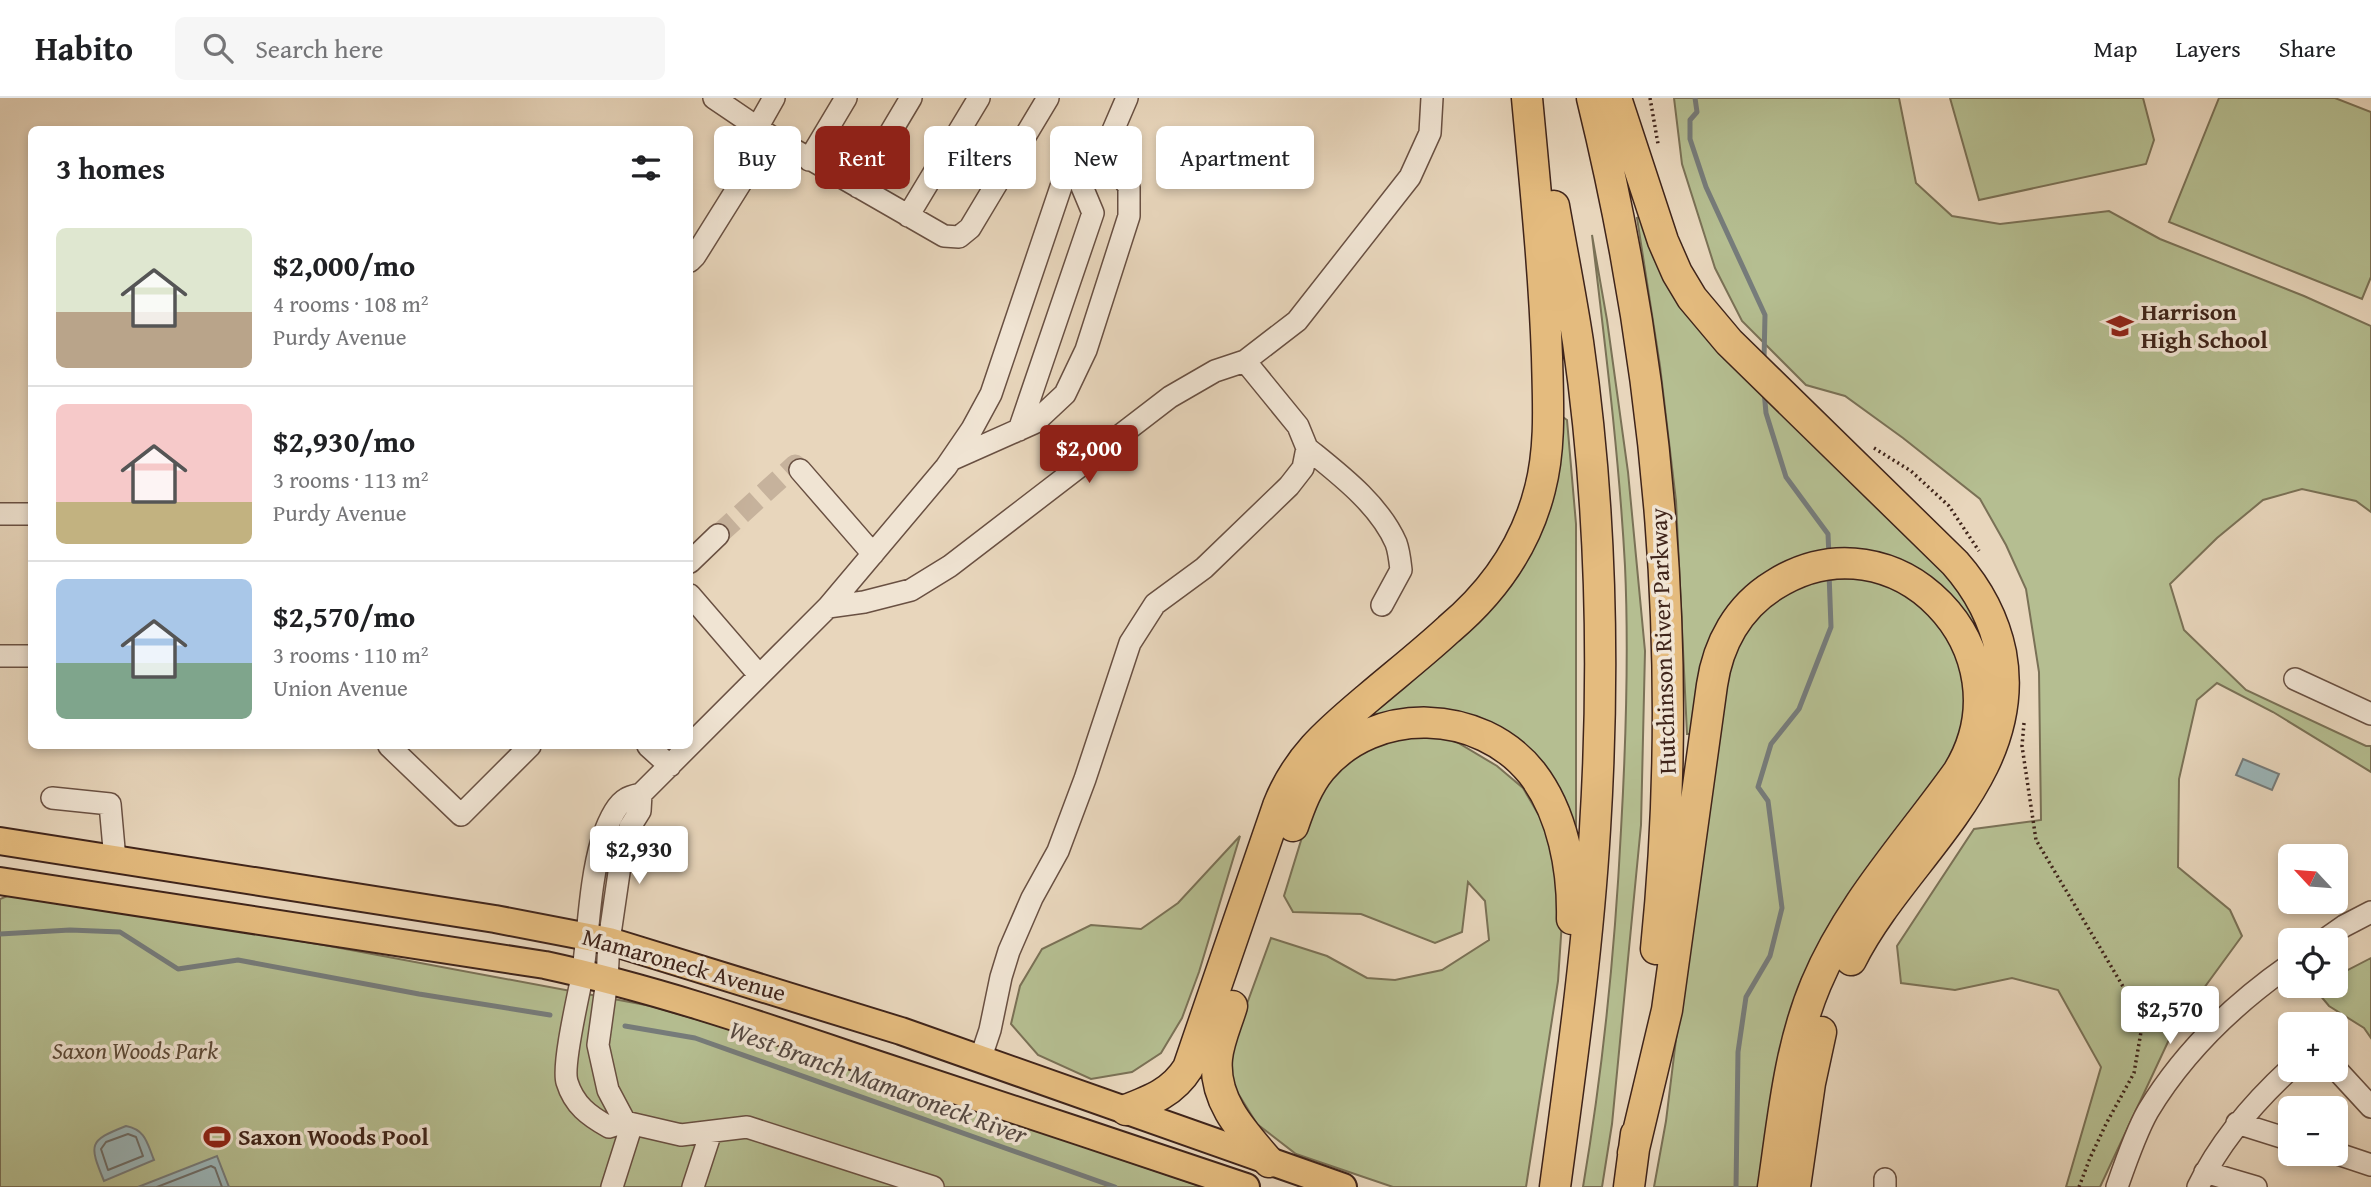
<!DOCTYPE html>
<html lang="en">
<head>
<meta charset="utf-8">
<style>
  body { margin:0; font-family:"Gentium Book Plus",serif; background:#f6f6f6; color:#202124; height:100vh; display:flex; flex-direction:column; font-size:26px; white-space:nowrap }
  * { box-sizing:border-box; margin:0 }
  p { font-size:23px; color:#757577 }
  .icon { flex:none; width:38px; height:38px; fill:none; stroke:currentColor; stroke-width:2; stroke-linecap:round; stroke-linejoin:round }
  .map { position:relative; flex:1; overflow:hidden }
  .sheet { position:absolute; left:28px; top:28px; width:665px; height:623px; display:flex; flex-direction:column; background:#fff; border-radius:10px; box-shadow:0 4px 10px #0003 }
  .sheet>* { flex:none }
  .hud { position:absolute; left:714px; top:28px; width:665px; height:63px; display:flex; gap:14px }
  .needle { width:46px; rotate:296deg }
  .tools { position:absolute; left:2278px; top:746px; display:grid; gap:14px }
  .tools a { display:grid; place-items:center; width:70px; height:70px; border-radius:10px; background:#fff; box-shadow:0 4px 10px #0003; font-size:35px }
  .price { position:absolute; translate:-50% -60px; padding:0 16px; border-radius:7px; background:#fff; color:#222; font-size:23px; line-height:46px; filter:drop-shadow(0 2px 4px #0008) }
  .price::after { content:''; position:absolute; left:50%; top:42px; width:21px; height:16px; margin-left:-10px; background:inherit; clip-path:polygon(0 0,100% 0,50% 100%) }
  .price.on { background:#8f2418; color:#fff }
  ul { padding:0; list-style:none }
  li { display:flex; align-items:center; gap:21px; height:175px; padding:0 28px }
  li+li { border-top:2px solid #e0e0e0 }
  li span { display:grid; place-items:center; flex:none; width:196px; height:140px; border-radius:10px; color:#555 }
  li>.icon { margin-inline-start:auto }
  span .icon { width:84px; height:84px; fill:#fffc; stroke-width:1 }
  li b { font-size:30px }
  h2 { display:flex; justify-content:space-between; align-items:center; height:84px; padding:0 28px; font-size:30px }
  .chip { padding:0 24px; border-radius:10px; background:#fff; box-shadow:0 4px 10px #0003; font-size:24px; line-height:63px }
  .chip.on { background:#8f2418; color:#fff }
  header { display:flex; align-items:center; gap:42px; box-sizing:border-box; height:98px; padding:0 35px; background:#fff; border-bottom:2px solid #e0e0e0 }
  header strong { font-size:33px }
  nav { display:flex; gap:38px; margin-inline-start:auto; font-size:24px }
  .search { width:490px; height:63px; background:#f6f6f6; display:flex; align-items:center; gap:18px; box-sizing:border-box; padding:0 24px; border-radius:10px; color:#757577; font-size:26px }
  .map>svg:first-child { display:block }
  .green { fill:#b5be91; stroke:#7a7156; stroke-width:2 }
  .water { fill:#9bb7bb; stroke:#767c7b; stroke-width:2 }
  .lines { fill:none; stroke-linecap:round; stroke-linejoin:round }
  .shore { stroke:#6d6e6a; stroke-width:2 }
  .stream { stroke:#767c7b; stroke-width:5 }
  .minor-tunnel { stroke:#c6b29c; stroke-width:21; stroke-dasharray:21 10; stroke-linecap:butt }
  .minor-casing { stroke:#695042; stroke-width:24 }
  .major-casing { stroke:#3f241a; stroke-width:30 }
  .highway-casing { stroke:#3f241a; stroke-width:33 }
  .path { stroke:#3f241a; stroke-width:3.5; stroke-dasharray:2 3.5; stroke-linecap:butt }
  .minor { stroke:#f0e4d3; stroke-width:21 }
  .major { stroke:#e4bb7e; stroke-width:26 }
  .highway { stroke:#e4bb7e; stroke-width:30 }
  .labels { text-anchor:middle; stroke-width:7; stroke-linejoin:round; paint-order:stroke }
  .poi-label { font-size:24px; font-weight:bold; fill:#3f241a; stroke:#f0e4d3; text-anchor:start }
  .street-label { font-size:24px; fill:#3f241a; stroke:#f0e4d3 }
  .park-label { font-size:24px; font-style:italic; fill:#5c4a38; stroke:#f0e4d3 }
  .water-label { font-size:26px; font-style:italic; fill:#564942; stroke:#f0e4d3 }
</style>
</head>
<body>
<header>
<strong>Habito</strong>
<div class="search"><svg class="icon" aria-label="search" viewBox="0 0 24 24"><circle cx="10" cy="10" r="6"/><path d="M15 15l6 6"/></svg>Search here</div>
<nav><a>Map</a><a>Layers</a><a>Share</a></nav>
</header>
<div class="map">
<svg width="2371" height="1089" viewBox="0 0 2371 1089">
  <rect width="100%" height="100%" fill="#e8d6bc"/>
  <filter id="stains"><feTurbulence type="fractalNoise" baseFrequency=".00286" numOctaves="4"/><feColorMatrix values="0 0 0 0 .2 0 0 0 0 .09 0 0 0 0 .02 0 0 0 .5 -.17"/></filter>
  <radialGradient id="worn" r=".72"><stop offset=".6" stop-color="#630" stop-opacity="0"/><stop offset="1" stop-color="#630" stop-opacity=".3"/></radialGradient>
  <path class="green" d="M 1674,0 L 1899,0 L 1916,85 L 1952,118 L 2000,126 L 2109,113 L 2160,141 L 2304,198 L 2371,228 L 2371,414 L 2356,403 L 2302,391 L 2263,402 L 2217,440 L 2170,486 L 2184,532 L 2246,592 L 2366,648 L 2371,648 L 2371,674 L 2273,614 L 2217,585 L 2197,602 L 2179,681 L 2178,769 L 2230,812 L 2242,838 L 2174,931 L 2100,1089 L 2066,1089 L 2101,969 L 2058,892 L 2012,880 L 1955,892 L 1901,885 L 1897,848 L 1974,731 L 2041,722 L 2039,574 L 2026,491 L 2006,447 L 1980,401 L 1903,340 L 1845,298 L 1806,287 L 1742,223 L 1715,170 L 1682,66 Z
    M 1950,0 L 2143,0 L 2154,42 L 2146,66 L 1979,102 Z
    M 2219,0 L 2335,0 L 2371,14 L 2371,179 L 2362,201 L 2169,124 Z
    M 1643,118 L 1660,172 L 1969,500 L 1995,579 L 1879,460 L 1736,501 L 1694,636 L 1687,636 L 1676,403 L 1660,268 L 1637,120 Z
    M 1592,137 L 1607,222 L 1628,374 L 1645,553 L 1641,727 L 1612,1026 L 1602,1089 L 1583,1089 C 1603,971 1615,852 1621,732 C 1626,644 1629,556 1625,468 C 1619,357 1605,247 1592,137 Z
    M 1556,314 L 1567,322 L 1576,426 L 1576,733 L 1567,733 L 1525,652 L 1362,627 L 1358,618 L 1518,461 Z
    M 1866,479 L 1899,491 L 1939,524 L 1963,569 L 1967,612 L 1956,655 L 1854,789 L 1802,880 L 1781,946 L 1760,1089 L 1654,1089 L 1666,1023 L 1715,623 L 1730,556 L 1765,506 L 1810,483 Z
    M 1415,636 L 1450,640 L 1497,668 L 1523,690 L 1547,731 L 1563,808 L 1558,883 L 1526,1089 L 1393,1089 L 1296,1056 L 1257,1026 L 1231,984 L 1233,944 L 1271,840 L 1327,858 L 1367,880 L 1395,882 L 1442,872 L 1489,842 L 1485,803 L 1468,784 L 1462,834 L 1435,845 L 1361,816 L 1293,814 L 1284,798 L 1311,710 L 1329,677 L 1364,649 Z
    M 1240,738 L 1199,874 L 1182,920 L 1161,955 L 1132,974 L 1091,981 L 1038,957 L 1011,926 L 1020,888 L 1042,851 L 1091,827 L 1141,831 L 1178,805 Z
    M 12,796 L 324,847 L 651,908 L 787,948 L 1203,1089 L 0,1089 L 0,801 Z
    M 2371,860 L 2371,940 L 2364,930 L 2329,908 L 2314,890 L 2319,887 L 2336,887 L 2336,878 Z"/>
  <path class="water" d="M 2243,661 L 2279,676 L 2272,692 L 2236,677 Z
    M 126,1028 C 146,1032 147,1045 154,1062 L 104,1083 C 89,1046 88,1043 126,1028 Z
    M 217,1058 L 229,1089 L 138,1089 Z"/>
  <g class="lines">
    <path class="shore" d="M 128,1036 L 136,1039 L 143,1058 L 108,1072 L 101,1051 L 106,1044 Z
      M 157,1089 L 211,1068 L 215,1070 L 222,1089"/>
    <path class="stream" d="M 1695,0 L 1697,14 L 1690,22 L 1690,41 L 1706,89 L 1765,217 L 1764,262
      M 1764,293 L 1766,315 L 1786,379 L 1828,436 L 1829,459
      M 0,836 L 70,832 L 120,834 L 178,871 L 238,862 L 419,896 L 550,917
      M 625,928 L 695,940 L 1115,1089
      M 1736,1089 L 1738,954 L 1746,899 L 1770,858 L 1782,810 L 1768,703 L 1758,689 L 1771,646 L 1799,611 L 1831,529 L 1829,475"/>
    <path class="minor-tunnel" d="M 718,437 L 795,367 L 800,372"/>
    <g class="minor-casing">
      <path id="minor" d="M 714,0 L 770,38
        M 757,30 L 774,0
        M 809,62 L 846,0
        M 858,89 L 911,0
        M 908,118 L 979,0
        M 690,163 L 695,158 L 770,38 L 944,138 L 959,139 L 970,130 L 1048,0
        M 1019,332 L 1093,115 L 1075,72
        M 1307,350 C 1339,376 1379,406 1396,445 C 1399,453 1400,463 1401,472 L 1382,507
        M 953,361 L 1034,325 L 1065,296 L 1086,252 L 1129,118 L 1129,89 L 1112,65 L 1102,58
        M 800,372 L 873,456
        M 0,416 L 32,416
        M 690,464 L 718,437
        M 690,497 L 759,577
        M 828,509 L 946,369 L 972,331 L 991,296 L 1065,77 L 1102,58 L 1127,0
        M 0,558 L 32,558
        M 2295,581 L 2371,616
        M 389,648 L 461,717 L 530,648
        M 648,648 L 670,668
        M 52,700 L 110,706 L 115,762
        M 2324,842 L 2344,828 L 2371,814
        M 980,962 L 990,932 L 1001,879 L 1009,853 L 1032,800 L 1058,753 L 1085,681 L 1130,545 L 1155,506 L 1204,470 L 1289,388 L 1303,370 L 1307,350 L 1298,328 L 1245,263
        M 2336,971 L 2371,1009
        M 625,1024 L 608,992 L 598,947 L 607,882 L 609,843 L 621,761 L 630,729 L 640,713 L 641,696
        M 2237,1025 L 2291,1042
        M 2335,1055 L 2371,1067
        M 2205,1074 L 2256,1089
        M 612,1089 L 632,1026
        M 693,1089 L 711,1034
        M 933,1089 L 747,1029 L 681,1037 L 625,1024 L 609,1029 C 589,1018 574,1007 567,984 C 562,968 578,899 582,879 C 589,834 589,786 602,742 C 606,730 615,707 626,701 C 630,698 636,697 641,696 L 828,509 L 864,504 L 911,492 L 950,468 L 1170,299 L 1215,273 L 1245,263 L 1297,223 L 1410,79 L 1430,35 L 1432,0
        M 1885,1089 L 1885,1081
        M 2117,1089 C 2125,1066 2136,1034 2148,1013 C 2183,955 2235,905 2291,866
        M 2198,1089 C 2220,1043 2253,1005 2291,970"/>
    </g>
    <g class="major-casing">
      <path id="major" d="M 0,743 L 495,821 L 609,843 L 901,933 L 1343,1089
        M 0,783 L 545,867 C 656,891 763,928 870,964 C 995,1005 1121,1047 1246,1089"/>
    </g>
    <g class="highway-casing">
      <path id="highway" d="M 1592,0 C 1660,277 1685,567 1656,851
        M 1616,0 L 1663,143 L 1677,175 L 1692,200 L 1729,244 L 1955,465 C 1978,491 1994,521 2001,555 C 2024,679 1901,761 1851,862
        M 1554,108 C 1562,153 1571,198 1578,244 C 1601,404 1605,569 1595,731 C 1588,850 1571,970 1555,1089
        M 1293,728 C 1300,708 1307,688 1321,671 C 1375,607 1480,610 1532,675 C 1563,715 1573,772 1572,821
        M 1232,908 C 1227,925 1219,942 1217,960 C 1213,1003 1243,1034 1269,1064
        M 1126,1012 C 1152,1002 1173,994 1188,970 L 1278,708 C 1297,659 1329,633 1368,600 C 1395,577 1423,555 1449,531 C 1493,494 1526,447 1540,391 C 1551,349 1548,303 1547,259 C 1544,173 1535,86 1527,0
        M 1633,1055 L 1667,912 L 1712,587 C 1718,546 1738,509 1774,487 C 1895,410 2032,553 1958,674 C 1908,744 1849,807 1816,886 C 1789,950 1783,1021 1773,1089
        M 1629,1089 L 1636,1036
        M 1795,1089 L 1810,985 L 1821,934"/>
    </g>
    <path class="path" d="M 1650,0 L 1658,46
      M 1874,350 L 1911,373 L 1949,408 L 1979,453
      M 2024,625 L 2022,648 L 2036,742 L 2143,922 L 2134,975 L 2106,1026 L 2090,1060 L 2079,1089"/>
    <use href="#minor" class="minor"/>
    <use href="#major" class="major"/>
    <use href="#highway" class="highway"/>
  </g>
  <defs>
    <g id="school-bare" transform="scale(2.1)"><path d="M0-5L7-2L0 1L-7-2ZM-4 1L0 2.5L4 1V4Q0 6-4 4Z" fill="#8f2418" stroke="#f0e4d3" stroke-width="2.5" paint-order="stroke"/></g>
    <g id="stadium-bare" transform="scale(2.1)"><path d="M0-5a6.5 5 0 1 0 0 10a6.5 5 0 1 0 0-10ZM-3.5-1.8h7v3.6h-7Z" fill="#8f2418" stroke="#f0e4d3" stroke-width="2.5" paint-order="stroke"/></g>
  </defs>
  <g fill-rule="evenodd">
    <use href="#school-bare" x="2120" y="228"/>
    <use href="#stadium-bare" x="217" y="1039"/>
  </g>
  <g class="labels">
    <g class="poi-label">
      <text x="2141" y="222">Harrison<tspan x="2141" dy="28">High School</tspan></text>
      <text x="238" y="1047">Saxon Woods Pool</text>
    </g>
    <g class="street-label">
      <text transform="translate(1663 543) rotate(-92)" y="8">Hutchinson River Parkway</text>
      <text transform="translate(684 867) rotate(16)" y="8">Mamaroneck Avenue</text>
    </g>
    <g class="park-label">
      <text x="135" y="961">Saxon Woods Park</text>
    </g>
    <g class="water-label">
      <text transform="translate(878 984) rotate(20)" y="9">West Branch Mamaroneck River</text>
    </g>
  </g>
  <rect width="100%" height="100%" filter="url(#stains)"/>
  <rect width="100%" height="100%" fill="url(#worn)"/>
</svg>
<div class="tools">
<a><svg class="needle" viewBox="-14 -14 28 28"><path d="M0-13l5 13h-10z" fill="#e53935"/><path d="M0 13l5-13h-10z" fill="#757577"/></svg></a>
<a><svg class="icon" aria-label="locate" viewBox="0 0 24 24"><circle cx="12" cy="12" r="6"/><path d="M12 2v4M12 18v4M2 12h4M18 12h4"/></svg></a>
<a>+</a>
<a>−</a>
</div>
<b class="price on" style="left:1089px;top:387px">$2,000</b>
<b class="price" style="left:639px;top:788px">$2,930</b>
<b class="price" style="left:2170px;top:948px">$2,570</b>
<div class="hud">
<a class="chip">Buy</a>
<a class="chip on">Rent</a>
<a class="chip">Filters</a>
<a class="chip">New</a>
<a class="chip">Apartment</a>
</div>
<section class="sheet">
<h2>3 homes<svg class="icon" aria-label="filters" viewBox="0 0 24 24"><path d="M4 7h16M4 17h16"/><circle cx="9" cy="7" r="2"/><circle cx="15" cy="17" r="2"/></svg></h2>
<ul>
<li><span style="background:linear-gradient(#dfe7d0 60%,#b9a48a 0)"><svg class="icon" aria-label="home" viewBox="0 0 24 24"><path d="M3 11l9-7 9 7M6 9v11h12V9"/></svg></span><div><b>$2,000/mo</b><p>4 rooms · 108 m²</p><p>Purdy Avenue</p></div></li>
<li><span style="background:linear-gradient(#f6c9c9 70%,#c2b280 0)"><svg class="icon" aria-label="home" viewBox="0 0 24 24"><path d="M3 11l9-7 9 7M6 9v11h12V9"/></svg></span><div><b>$2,930/mo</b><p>3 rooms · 113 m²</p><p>Purdy Avenue</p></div></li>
<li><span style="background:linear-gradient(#a9c7e8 60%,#7fa58c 0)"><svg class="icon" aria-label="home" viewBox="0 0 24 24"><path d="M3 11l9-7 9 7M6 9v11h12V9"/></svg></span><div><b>$2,570/mo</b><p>3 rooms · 110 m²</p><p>Union Avenue</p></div></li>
</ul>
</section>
</div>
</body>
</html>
